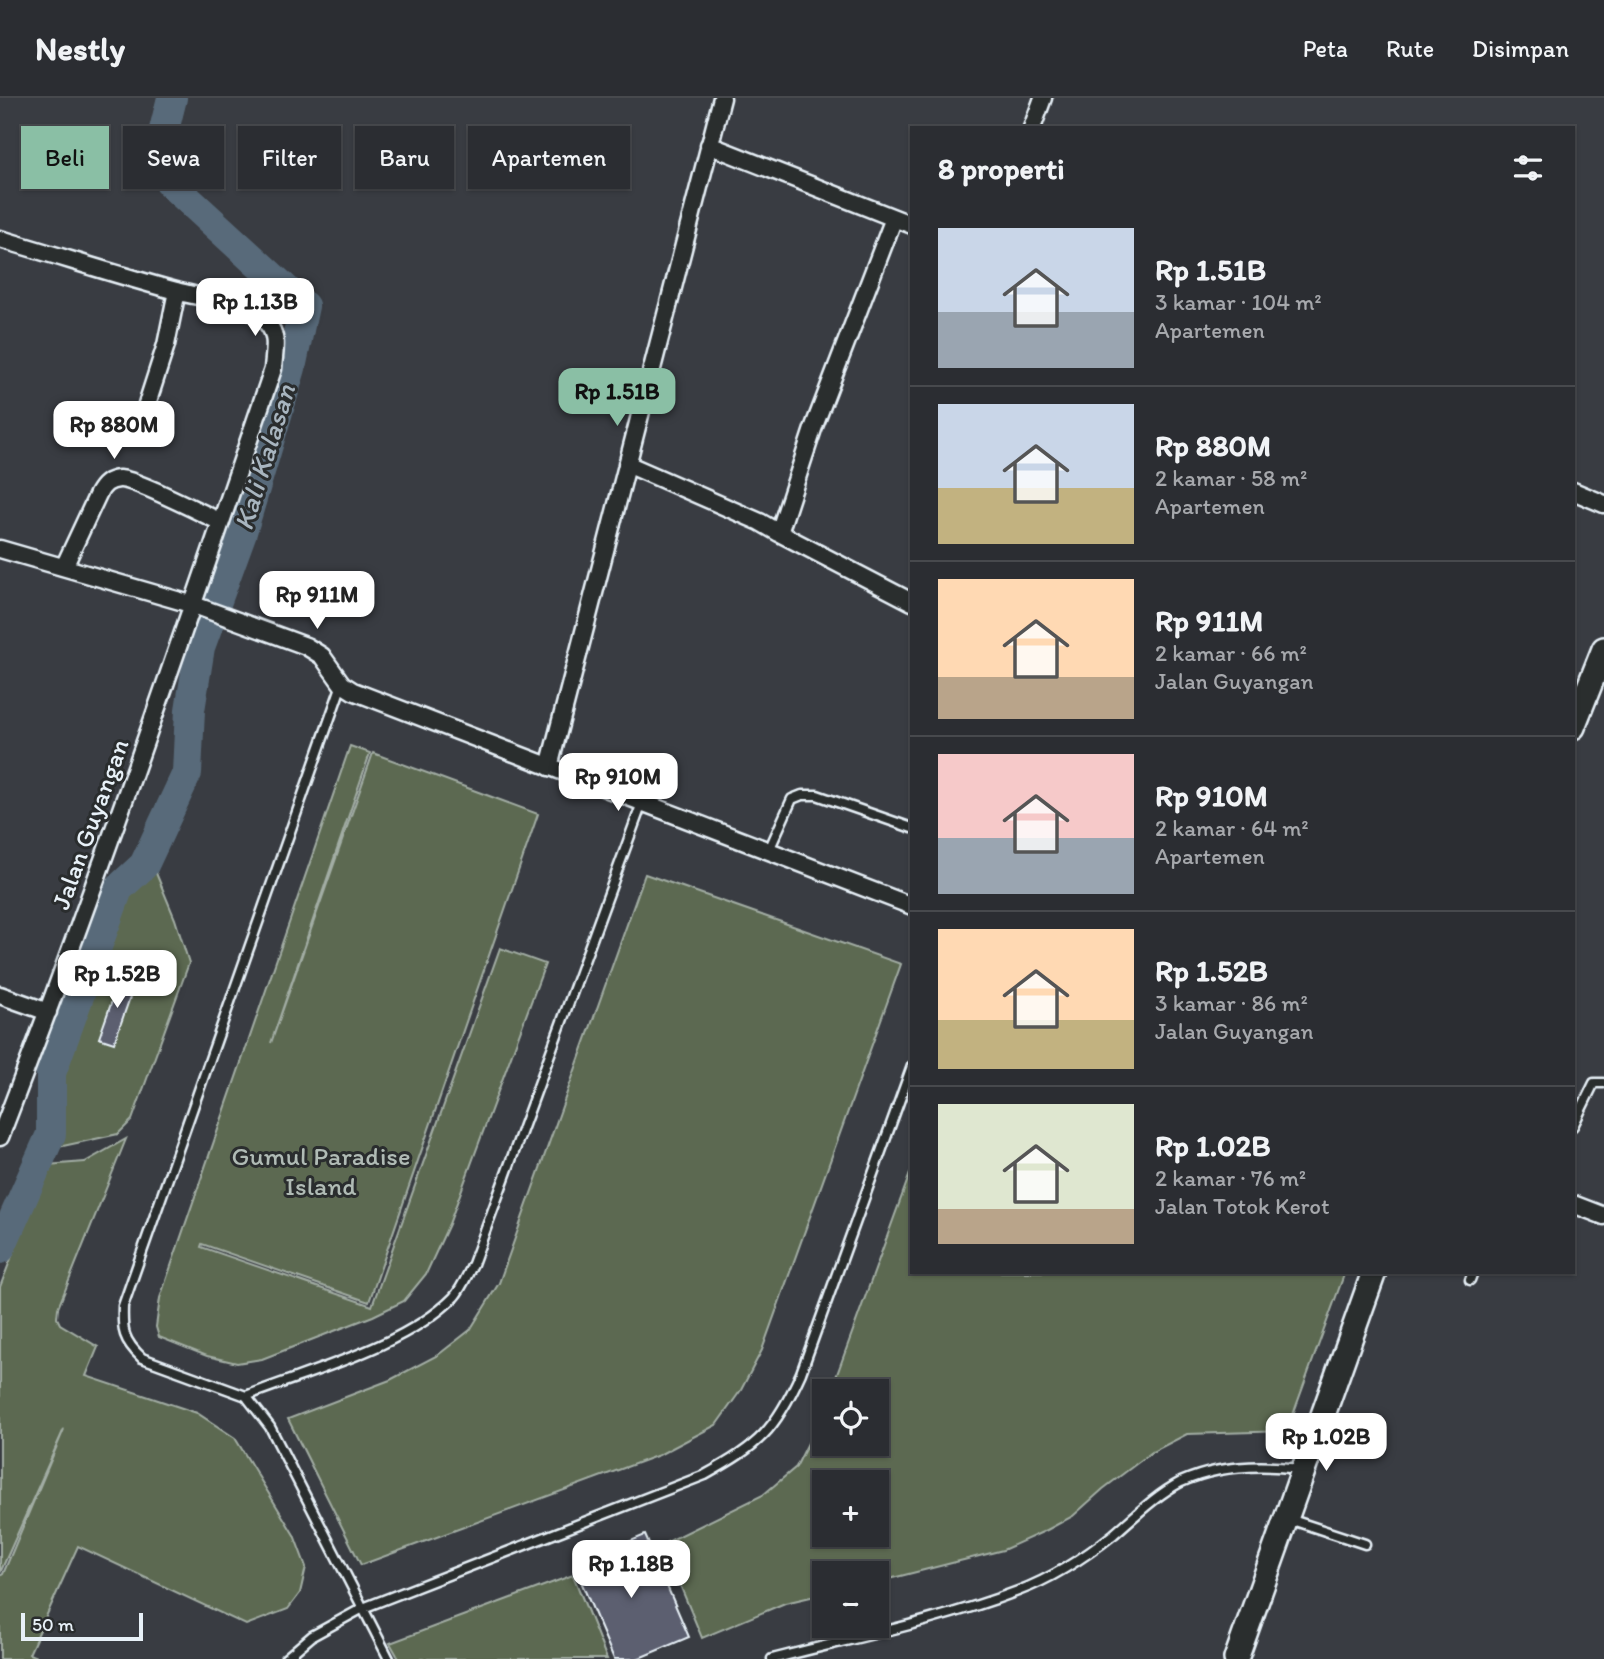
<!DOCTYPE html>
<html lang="id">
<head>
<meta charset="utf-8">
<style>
  body { margin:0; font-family:Itim,sans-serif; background:#37393e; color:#f1f3f6; height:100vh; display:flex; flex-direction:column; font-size:26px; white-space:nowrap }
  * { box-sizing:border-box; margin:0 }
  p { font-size:23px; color:#a6a8ac }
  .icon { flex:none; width:38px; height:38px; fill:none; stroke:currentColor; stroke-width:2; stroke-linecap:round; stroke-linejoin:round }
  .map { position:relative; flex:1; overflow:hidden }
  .sheet { position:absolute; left:910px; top:28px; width:665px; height:1148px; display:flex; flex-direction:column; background:#2b2d32; border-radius:0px; box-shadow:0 2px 5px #0004,0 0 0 2px #47494d }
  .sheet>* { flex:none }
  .hud { position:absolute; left:21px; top:28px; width:665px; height:63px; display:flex; gap:14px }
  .fabs { position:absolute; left:812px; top:1281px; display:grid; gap:14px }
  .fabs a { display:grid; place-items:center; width:77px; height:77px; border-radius:0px; background:#2b2d32; box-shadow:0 2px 5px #0004,0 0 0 2px #47494d; font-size:35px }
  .scale { position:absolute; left:21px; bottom:18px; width:122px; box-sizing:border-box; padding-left:7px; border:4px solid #e8f1f8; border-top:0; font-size:19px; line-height:24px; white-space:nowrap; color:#e8f1f8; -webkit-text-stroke:5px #2a2d2e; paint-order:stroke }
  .price { position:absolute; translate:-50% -60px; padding:0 16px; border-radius:14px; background:#fff; color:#222; font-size:23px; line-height:46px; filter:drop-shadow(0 2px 4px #0008) }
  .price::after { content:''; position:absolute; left:50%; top:42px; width:21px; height:16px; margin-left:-10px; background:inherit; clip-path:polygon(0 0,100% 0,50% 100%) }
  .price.active { background:#8abfa5; color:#111 }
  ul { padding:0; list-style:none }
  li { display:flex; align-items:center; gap:21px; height:175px; padding:0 28px }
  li+li { border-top:2px solid #47494d }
  li span { display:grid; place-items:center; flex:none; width:196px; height:140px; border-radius:0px; color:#555 }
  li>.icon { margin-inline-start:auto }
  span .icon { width:84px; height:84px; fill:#fffc; stroke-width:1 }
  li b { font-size:30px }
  h2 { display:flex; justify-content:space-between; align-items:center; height:84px; padding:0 28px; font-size:30px }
  .chip { padding:0 24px; border-radius:0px; background:#2b2d32; box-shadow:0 2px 5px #0004,0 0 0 2px #47494d; font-size:24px; line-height:63px }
  .chip.active { background:#8abfa5; color:#111 }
  header { display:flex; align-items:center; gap:42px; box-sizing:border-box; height:98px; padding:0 35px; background:#2b2d32; border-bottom:2px solid #47494d }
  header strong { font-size:33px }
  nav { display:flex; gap:38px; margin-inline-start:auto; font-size:24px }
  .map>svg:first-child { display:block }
  .green { fill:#5c6951; stroke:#a2ada4; stroke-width:2; fill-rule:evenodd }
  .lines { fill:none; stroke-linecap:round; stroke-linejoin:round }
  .river { stroke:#596b7a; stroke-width:30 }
  .building { fill:#5b5e6f; stroke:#e8f1f8; stroke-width:2 }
  .service-casing { stroke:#e8f1f8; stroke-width:13 }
  .minor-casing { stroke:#e8f1f8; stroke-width:21 }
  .secondary-casing { stroke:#e8f1f8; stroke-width:28 }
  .service { stroke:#2a2d2e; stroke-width:8 }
  .minor { stroke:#2a2d2e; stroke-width:16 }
  .secondary { stroke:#2a2d2e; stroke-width:23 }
  .labels { text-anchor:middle; stroke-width:6; stroke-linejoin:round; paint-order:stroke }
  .street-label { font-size:26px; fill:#e8f1f8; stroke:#2a2d2e }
  .park-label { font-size:26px; fill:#b0bbb5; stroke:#2a2d2e }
  .water-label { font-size:28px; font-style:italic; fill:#a8b5bf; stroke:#2a2d2e }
</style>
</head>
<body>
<header>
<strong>Nestly</strong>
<nav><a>Peta</a><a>Rute</a><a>Disimpan</a></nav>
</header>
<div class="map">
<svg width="1604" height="1561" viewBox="0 0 1604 1561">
  <rect width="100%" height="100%" fill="#393c42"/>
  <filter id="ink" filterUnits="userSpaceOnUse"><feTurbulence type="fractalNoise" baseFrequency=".0143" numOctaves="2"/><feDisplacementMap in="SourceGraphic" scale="14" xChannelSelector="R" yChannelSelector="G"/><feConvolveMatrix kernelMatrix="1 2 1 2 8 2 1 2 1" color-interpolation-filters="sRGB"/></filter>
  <g filter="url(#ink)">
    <path class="green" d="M 350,648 L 370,655 L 271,945 L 373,655 L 538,716 L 369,1204 L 202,1146 L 201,1149 L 372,1208 L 500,850 L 545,866 L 449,1126 L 426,1176 L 404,1203 L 373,1218 L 262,1261 L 237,1265 L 207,1258 L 159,1239 L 156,1229 L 160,1200 Z
      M 156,775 L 175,821 L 189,865 L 132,1022 L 118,1036 L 54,1050 L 60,1018 L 57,973 L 126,795 L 146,776 Z
      M 645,776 L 901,866 L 762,1252 L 741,1292 L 716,1327 L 659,1357 L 361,1467 L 288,1321 L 390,1282 L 438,1257 L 470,1232 L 499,1185 Z
      M 126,1041 L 58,1210 L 57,1220 L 60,1226 L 98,1249 L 86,1278 L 197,1315 L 235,1340 L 294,1437 L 306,1469 L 300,1495 L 288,1511 L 246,1527 L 78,1448 L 29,1556 L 41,1561 L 0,1561 L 0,1478 L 3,1476 L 64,1331 L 0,1475 L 0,1189 L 47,1067 L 85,1064 Z
      M 912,1070 L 912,1174 L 1345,1174 L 1287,1333 L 1187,1336 L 1152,1354 L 1103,1391 L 1073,1418 L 1047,1432 L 1003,1452 L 877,1484 L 877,1475 L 824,1475 L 824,1496 L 785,1505 L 702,1540 L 663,1446 L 763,1397 L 796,1369 L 824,1313 L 824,1346 L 877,1346 L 877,1293 L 831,1293 ZM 877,1384 L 877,1437 L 824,1437 L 824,1384 Z
      M 573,1477 L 607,1561 L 399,1561 L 390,1545 Z"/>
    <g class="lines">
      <path class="river" d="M 0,1151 L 51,1036 L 51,975 L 118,791 L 144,767 L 187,675 L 190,612 L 200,549 L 242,434 L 291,270 L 304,208 L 170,85 L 158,56 L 172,0"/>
    </g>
    <path class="building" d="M 120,880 L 135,885 L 114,945 L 99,940 Z
      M 645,1437 L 689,1539 L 637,1561 L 614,1561 L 574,1467 Z"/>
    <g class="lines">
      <g class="service-casing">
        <path id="service" d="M 342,586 L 123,1208 C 122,1233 123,1242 142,1260 L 246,1298 L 270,1329 L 389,1561
          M 769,752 L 792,701 L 802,697 L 817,697 L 912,730
          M 1573,1028 L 1594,985 L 1604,985
          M 1470,1182 L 1473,1174
          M 246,1298 C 310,1273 406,1248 454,1199 C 462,1190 467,1177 473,1166 L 642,705
          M 1289,1421 L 1365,1446
          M 285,1561 L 312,1538 L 363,1510 L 705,1377 C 759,1347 775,1333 801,1275 L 912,968
          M 772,1561 C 854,1540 939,1523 1018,1493 C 1053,1480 1085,1459 1114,1436 C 1135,1418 1156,1397 1181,1384 C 1218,1367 1261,1366 1301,1371"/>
      </g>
      <g class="minor-casing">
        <path id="minor" d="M 1032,30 L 1043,0
          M 709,47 L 912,127
          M 0,141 C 59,158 117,177 176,193 C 201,200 249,205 267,225 C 279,238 274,254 273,271 C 186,528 98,785 0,1039
          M 147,306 L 166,247 L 177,193
          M 627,366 L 760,424 L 779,435 L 813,331 L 894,120
          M 1573,393 L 1604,406
          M 779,435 L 912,504
          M 0,451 L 194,507 L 306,548 L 322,558 L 342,586 L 353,593 L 912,808
          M 64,469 L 98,396 C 103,387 108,382 119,381 C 134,380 203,416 221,424
          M 549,669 L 722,0
          M 0,897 L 48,914
          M 1573,1106 L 1604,1118"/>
      </g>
      <g class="secondary-casing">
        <path id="secondary" d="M 1573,629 L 1604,551
          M 1236,1561 L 1374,1174"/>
      </g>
      <use href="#service" class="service"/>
      <use href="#minor" class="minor"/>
      <use href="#secondary" class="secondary"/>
    </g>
  </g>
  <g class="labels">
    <g class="street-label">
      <text transform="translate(90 726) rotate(-70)" y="9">Jalan Guyangan</text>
    </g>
    <g class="park-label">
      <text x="321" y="1067">Gumul Paradise<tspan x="321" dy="30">Island</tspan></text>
    </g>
    <g class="water-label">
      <text transform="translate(264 359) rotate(-73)" y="10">Kali Kalasan</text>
    </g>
  </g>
</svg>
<div class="fabs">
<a><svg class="icon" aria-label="locate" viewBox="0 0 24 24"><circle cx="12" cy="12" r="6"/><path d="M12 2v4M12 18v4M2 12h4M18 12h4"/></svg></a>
<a>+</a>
<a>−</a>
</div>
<div class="scale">50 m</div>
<b class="price" style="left:255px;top:240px">Rp 1.13B</b>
<b class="price active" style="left:617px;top:330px">Rp 1.51B</b>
<b class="price" style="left:114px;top:363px">Rp 880M</b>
<b class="price" style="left:317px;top:533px">Rp 911M</b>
<b class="price" style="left:618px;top:715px">Rp 910M</b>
<b class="price" style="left:117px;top:912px">Rp 1.52B</b>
<b class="price" style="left:1326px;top:1375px">Rp 1.02B</b>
<b class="price" style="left:631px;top:1502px">Rp 1.18B</b>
<div class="hud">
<a class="chip active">Beli</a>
<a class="chip">Sewa</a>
<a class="chip">Filter</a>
<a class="chip">Baru</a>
<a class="chip">Apartemen</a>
</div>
<section class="sheet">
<h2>8 properti<svg class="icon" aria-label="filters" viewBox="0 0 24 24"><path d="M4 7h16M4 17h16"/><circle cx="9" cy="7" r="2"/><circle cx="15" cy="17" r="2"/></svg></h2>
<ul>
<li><span style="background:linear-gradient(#c9d6e8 60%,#9aa5b1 0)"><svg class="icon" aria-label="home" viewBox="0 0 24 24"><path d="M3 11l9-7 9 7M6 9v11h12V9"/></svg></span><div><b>Rp 1.51B</b><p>3 kamar · 104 m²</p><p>Apartemen</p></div></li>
<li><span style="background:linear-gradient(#c9d6e8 60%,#c2b280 0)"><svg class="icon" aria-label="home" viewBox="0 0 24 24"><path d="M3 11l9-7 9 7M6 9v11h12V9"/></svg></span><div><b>Rp 880M</b><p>2 kamar · 58 m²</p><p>Apartemen</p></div></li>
<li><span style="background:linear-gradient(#ffd9b3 70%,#b9a48a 0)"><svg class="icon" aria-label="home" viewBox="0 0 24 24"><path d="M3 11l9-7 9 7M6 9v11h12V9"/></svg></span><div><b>Rp 911M</b><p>2 kamar · 66 m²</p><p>Jalan Guyangan</p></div></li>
<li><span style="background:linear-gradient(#f6c9c9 60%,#9aa5b1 0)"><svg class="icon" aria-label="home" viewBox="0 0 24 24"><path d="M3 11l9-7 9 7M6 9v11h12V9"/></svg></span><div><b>Rp 910M</b><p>2 kamar · 64 m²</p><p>Apartemen</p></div></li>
<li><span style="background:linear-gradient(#ffd9b3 65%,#c2b280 0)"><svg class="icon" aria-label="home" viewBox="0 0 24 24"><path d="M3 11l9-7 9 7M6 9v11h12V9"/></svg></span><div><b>Rp 1.52B</b><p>3 kamar · 86 m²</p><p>Jalan Guyangan</p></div></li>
<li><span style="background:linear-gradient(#dfe7d0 75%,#b9a48a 0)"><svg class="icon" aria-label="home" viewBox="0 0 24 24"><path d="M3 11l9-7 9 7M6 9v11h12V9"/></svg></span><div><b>Rp 1.02B</b><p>2 kamar · 76 m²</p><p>Jalan Totok Kerot</p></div></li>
</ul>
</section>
</div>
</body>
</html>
